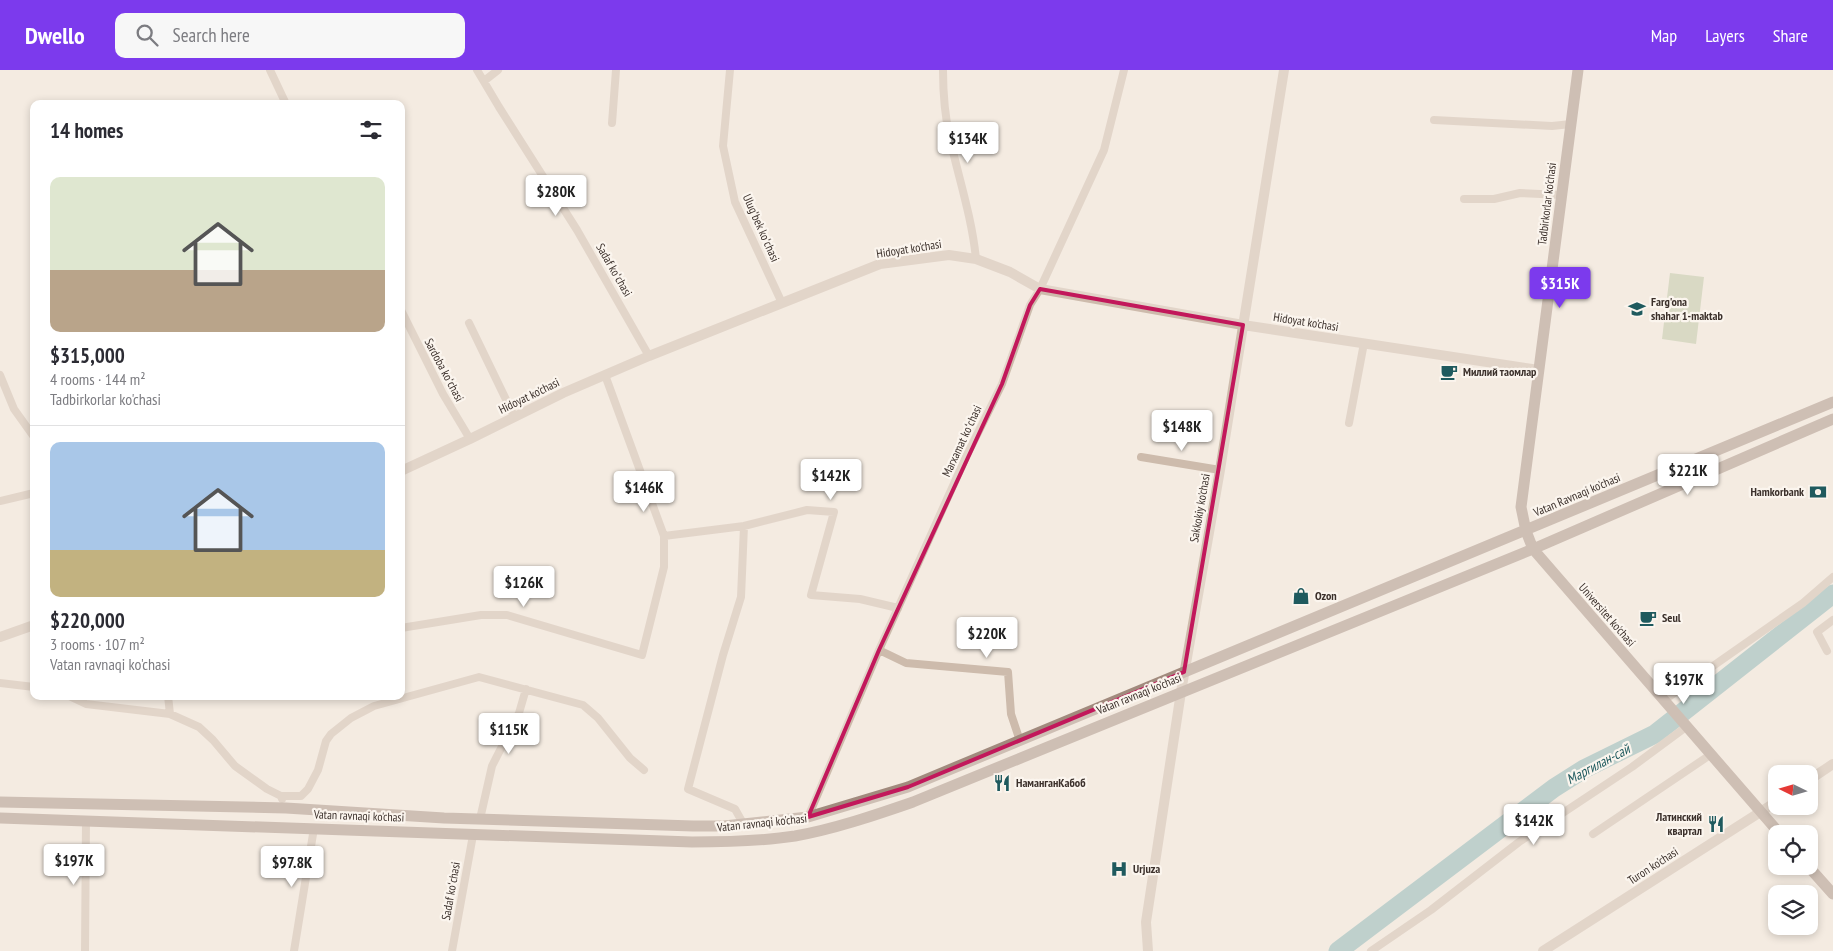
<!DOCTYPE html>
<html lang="en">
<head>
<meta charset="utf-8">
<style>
  body { margin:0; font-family:"PT Sans Narrow",sans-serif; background:#f7f7f7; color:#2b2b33; height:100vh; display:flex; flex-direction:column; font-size:19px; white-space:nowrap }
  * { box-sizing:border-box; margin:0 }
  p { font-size:16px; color:#7c7c81 }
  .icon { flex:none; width:28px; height:28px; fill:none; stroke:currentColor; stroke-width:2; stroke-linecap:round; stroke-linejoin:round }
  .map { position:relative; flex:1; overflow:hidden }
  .side { position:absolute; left:30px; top:30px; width:375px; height:600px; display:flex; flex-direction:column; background:#fff; border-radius:10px; box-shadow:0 2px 8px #0003 }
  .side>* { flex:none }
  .needle { width:32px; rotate:275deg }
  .tools { position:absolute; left:1768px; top:695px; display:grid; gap:10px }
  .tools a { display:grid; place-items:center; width:50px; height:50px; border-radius:10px; background:#fff; box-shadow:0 2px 8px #0003; font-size:25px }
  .price { position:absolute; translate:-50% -42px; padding:0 11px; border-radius:5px; background:#fff; color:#222; font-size:16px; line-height:32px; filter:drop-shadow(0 1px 2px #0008) }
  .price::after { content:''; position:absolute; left:50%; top:30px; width:15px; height:11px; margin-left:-8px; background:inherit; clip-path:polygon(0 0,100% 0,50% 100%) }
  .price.on { background:#7c3aed; color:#fff }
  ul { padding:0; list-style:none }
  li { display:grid; align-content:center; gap:10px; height:265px; padding:0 20px }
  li+li { border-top:1px solid #e1e1e2 }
  li span { display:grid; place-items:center; height:155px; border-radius:10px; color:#555 }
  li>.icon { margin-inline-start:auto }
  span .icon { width:90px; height:90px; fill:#fffc; stroke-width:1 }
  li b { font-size:21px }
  h2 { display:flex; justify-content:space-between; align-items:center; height:60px; padding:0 20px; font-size:21px }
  header { display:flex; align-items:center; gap:30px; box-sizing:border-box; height:70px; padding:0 25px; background:#7c3aed; color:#fff }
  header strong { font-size:24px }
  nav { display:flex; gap:28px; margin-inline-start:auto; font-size:18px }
  .search { width:350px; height:45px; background:#f7f7f7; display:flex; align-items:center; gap:12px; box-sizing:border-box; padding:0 18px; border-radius:10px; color:#7c7c81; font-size:19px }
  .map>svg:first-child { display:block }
  .green { fill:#b8c4a0 }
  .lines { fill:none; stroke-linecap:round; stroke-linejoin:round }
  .river { stroke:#7fb0b2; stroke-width:19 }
  .minor { stroke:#cdbbac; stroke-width:8 }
  .tertiary { stroke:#cdbbac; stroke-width:10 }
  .secondary { stroke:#a18a7d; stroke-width:11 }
  .marked { fill:none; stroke:#c2185b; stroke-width:4; stroke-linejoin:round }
  .labels { text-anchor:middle; stroke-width:4.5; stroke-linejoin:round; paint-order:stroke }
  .street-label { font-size:12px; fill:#3b302b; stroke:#fbf5ee }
  .poi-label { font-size:12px; font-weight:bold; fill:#3b302b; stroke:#fbf5ee; text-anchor:start }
  .water-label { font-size:14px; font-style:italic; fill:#1f5a5e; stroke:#fbf5ee }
</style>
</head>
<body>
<header>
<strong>Dwello</strong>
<div class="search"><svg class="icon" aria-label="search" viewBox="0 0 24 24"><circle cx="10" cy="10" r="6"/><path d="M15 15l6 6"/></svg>Search here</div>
<nav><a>Map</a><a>Layers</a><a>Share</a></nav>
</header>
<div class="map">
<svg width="1833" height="881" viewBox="0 0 1833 881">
  <rect width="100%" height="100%" fill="#f4ebe1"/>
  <path class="green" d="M 1670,203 L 1704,207 L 1696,274 L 1662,269 Z"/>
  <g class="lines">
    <path class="river" d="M 1338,881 L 1554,718 L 1584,699 L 1655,664 L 1833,524"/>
    <path class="minor" d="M 270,0 L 286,34
      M 477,0 L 499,37 L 577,160 L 649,286
      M 730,0 L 723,76 L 735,132 L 782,233
      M 943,0 C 943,23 945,47 950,69 C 959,109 972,148 976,189
      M 484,11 L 498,0
      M 1434,50 L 1552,56 L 1571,54
      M 612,53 L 616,0
      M 1464,129 L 1494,129 L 1520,123 L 1562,125
      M 401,240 L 443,324 L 470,369
      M 469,253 L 514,346
      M 0,305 L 14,339 L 34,367
      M 1349,353 L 1364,273
      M 1141,387 L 1220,400
      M 0,431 L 34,423
      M 664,466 L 744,456 L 807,440 L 834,442 L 811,525 L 860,529 L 898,538
      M 401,558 L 481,545 L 507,545 L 642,585 L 664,497 L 664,466 L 605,305
      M 879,580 L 906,593 L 1008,602 L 1011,644 L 1020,671
      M 1827,581 L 1817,562 L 1833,550
      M 0,613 L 34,617
      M 69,626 L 86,634 L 170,644 L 199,657 L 213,670 L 235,696 L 267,719 L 281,726 L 282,729
      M 168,626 L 170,644
      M 1663,631 L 1803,533 L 1833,507
      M 281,726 L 301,726 L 308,719 L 318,700 L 326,671 L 331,664 L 351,648 L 374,636 L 479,607 L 583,635 L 598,648 L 630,688 L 644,700
      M 808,747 L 879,580 L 966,387 L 1002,314 L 1030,235 L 1040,219 L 1104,80 L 1124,0
      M 480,749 L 492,696 L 519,643 L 526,619
      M 744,755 L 735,739 L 688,719 L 723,585 L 741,527 L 744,456
      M 1593,764 L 1710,685
      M 85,881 L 86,750
      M 294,881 L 314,758
      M 452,881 L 473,765
      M 1371,881 L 1431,840 L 1519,772 L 1632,697 L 1686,657"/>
    <path class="tertiary" d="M 401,401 L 470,369 L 563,323 L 649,286 L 880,194 L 949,185 L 976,189 L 1010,202 L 1040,219 L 1243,255 L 1539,300
      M 0,567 L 34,555
      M 1809,710 L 1833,694
      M 1148,881 L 1146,852 L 1181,622 L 1220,400 L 1284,0
      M 1543,881 L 1776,732"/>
    <path class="secondary" d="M 1578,0 L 1521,437 L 1526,461 L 1533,479 L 1780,764
      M 0,732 L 286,738 L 444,748 L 693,756 L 724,756 L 808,747 L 908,717 L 1833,332
      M 0,748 L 692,772 C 726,772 762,771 795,766 C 835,759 875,745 913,732 L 1533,479 L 1833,349
      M 1808,796 L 1833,824"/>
  </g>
  <path d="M0 0H1833V881H0ZM 1040,219 L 1243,255 L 1184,602 L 908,717 L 808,747 L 879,580 L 1002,314 L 1030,235 Z" fill="#f4ebe1" fill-opacity=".55" fill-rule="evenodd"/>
  <path class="marked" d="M 1040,219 L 1243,255 L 1184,602 L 908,717 L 808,747 L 879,580 L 1002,314 L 1030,235 Z"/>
  <defs>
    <g id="school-bare" transform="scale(1.35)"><path d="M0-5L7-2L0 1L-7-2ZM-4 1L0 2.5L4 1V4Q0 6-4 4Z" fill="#1f5a5e" stroke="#fbf5ee" stroke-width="2.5" paint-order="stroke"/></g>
    <g id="cafe-bare" transform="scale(1.35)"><path d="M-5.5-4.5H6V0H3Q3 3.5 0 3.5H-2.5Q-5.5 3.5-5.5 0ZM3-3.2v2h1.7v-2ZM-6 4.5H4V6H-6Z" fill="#1f5a5e" stroke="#fbf5ee" stroke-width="2.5" paint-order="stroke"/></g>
    <g id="bank-bare" transform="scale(1.35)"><path d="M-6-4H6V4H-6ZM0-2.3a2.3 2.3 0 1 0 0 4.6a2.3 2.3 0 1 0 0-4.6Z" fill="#1f5a5e" stroke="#fbf5ee" stroke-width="2.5" paint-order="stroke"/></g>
    <g id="shop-bare" transform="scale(1.35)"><path d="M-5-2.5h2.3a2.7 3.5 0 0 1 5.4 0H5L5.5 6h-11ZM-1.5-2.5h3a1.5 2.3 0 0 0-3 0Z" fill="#1f5a5e" stroke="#fbf5ee" stroke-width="2.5" paint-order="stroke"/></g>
    <g id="restaurant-bare" transform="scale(1.35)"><path d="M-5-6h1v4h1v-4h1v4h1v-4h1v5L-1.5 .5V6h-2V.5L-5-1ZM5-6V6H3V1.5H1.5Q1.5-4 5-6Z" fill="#1f5a5e" stroke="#fbf5ee" stroke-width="2.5" paint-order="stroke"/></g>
    <g id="hospital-bare" transform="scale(1.35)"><path d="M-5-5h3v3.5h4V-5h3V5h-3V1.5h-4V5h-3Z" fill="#1f5a5e" stroke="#fbf5ee" stroke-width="2.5" paint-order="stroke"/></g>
  </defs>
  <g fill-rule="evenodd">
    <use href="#school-bare" x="1637" y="239"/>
    <use href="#cafe-bare" x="1449" y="302"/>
    <use href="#bank-bare" x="1818" y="422"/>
    <use href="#shop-bare" x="1301" y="526"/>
    <use href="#cafe-bare" x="1648" y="548"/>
    <use href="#restaurant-bare" x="1002" y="713"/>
    <use href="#restaurant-bare" x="1716" y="754"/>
    <use href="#hospital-bare" x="1119" y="799"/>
  </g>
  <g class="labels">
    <g class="street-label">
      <text transform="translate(1547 134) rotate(-83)" y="4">Tadbirkorlar ko'chasi</text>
      <text transform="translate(761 158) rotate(66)" y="4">Ulugʻbek koʻchasi</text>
      <text transform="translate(909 179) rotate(-9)" y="4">Hidoyat ko'chasi</text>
      <text transform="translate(614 200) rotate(60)" y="4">Sadaf koʻchasi</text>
      <text transform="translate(1306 252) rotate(9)" y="4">Hidoyat ko'chasi</text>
      <text transform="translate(444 300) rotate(62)" y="4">Sardoba koʻchasi</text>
      <text transform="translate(529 326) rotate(-26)" y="4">Hidoyat ko'chasi</text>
      <text transform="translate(962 371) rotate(-65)" y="4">Marxamat koʻchasi</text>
      <text transform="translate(1577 425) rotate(-23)" y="4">Vatan Ravnaqi ko'chasi</text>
      <text transform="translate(1200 438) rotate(-80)" y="4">Sakkokiy ko'chasi</text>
      <text transform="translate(1607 545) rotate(49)" y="4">Universitet ko'chasi</text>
      <text transform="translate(1139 624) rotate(-22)" y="4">Vatan ravnaqi ko'chasi</text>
      <text transform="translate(359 746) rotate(2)" y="4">Vatan ravnaqi ko'chasi</text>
      <text transform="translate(762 753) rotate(-6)" y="4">Vatan ravnaqi ko'chasi</text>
      <text transform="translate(1653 796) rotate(-33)" y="4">Turon ko'chasi</text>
      <text transform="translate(451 821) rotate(-80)" y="4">Sadaf koʻchasi</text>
    </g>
    <g class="poi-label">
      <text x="1651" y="236">Farg'ona<tspan x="1651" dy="14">shahar 1-maktab</tspan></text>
      <text x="1463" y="306">Миллий таомлар</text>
      <text x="1804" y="426" text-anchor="end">Hamkorbank</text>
      <text x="1315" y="530">Ozon</text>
      <text x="1662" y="552">Seul</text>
      <text x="1016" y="717">НаманганКабоб</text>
      <text x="1702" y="751" text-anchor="end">Латинский<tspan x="1702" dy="14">квартал</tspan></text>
      <text x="1133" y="803">Urjuza</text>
    </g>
    <g class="water-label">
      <text transform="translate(1598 694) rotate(-28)" y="5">Маргилан-сай</text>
    </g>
  </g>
</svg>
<div class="tools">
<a><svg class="needle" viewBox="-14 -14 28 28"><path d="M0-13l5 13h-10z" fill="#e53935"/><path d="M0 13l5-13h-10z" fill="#7c7c81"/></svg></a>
<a><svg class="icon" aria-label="locate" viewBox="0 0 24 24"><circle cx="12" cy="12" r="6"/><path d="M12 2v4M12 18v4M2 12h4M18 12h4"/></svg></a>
<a><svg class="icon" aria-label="layers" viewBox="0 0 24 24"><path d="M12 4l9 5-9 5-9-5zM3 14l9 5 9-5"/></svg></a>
</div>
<b class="price" style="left:968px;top:94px">$134K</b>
<b class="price" style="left:556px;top:147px">$280K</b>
<b class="price on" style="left:1560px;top:239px">$315K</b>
<b class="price" style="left:1182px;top:382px">$148K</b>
<b class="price" style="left:1688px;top:426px">$221K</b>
<b class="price" style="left:831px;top:431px">$142K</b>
<b class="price" style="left:644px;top:443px">$146K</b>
<b class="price" style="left:524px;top:538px">$126K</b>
<b class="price" style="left:987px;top:589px">$220K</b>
<b class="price" style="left:1684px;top:635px">$197K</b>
<b class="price" style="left:509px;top:685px">$115K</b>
<b class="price" style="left:1534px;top:776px">$142K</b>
<b class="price" style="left:74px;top:816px">$197K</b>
<b class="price" style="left:292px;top:818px">$97.8K</b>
<section class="side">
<h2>14 homes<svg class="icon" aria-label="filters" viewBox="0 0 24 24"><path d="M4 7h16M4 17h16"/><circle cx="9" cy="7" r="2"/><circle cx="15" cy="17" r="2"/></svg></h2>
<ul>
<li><span style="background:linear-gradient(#dfe7d0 60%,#b9a48a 0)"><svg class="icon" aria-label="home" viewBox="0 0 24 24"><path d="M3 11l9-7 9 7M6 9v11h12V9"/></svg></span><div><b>$315,000</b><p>4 rooms · 144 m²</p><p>Tadbirkorlar ko'chasi</p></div></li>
<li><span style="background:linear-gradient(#a9c7e8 70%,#c2b280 0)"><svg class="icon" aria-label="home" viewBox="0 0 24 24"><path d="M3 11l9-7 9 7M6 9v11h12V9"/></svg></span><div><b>$220,000</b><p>3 rooms · 107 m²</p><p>Vatan ravnaqi ko'chasi</p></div></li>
</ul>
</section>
</div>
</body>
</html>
